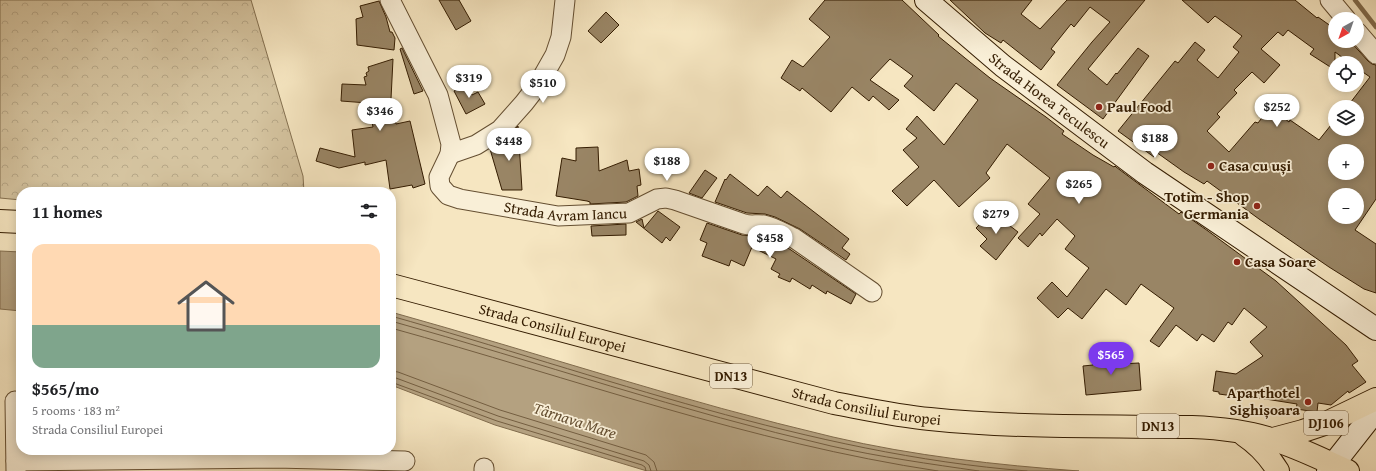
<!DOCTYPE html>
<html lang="en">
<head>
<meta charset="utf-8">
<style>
  body { margin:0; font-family:"Gentium Book Plus",serif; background:#f2f2f2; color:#202124; height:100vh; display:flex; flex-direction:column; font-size:15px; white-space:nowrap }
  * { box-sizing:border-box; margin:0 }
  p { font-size:13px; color:#757577 }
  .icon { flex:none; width:22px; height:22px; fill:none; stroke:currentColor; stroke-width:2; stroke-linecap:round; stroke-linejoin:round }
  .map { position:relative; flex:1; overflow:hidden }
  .drawer { position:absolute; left:16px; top:187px; width:380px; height:268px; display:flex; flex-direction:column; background:#fff; border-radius:16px; box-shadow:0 2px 10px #0003 }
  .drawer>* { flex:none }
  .needle { width:26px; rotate:220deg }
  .buttons { position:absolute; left:1328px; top:12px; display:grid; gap:8px }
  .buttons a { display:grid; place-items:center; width:36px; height:36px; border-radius:50%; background:#fff; box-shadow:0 2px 10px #0003; font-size:20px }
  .price { position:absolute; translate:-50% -34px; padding:0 9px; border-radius:14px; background:#fff; color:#222; font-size:13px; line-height:26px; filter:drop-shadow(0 1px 2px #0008) }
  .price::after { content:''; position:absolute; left:50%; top:24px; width:12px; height:9px; margin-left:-6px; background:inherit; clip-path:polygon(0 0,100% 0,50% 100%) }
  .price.on { background:#7c3aed; color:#fff }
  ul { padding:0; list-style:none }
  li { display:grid; align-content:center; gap:8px; height:212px; padding:0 16px }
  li+li { border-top:1px solid #e0e0e0 }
  li span { display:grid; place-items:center; height:124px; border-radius:12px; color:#555 }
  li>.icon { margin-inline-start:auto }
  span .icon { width:72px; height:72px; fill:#fffc; stroke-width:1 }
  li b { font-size:17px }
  h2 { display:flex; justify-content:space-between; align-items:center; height:48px; padding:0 16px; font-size:17px }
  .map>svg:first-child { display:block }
  .forest { fill:url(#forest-crowns); stroke:#847050 }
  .water { fill:#b4a180; stroke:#816c4d }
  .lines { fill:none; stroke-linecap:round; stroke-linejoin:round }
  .shore { stroke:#745e40; stroke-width:1 }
  .stream { stroke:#816c4d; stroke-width:4.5 }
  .building { fill:#998565; stroke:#341c01; fill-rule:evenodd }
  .street-casing { stroke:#644e31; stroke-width:21 }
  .secondary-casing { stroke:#341c01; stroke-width:24 }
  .highway-casing { stroke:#341c01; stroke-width:24 }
  .street { stroke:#f9efd7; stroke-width:19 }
  .secondary { stroke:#f9efd7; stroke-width:22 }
  .highway { stroke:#f6e6c1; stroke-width:22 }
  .poi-dot { fill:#8f2418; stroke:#f9efd7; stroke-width:1.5 }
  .labels { text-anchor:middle; stroke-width:3.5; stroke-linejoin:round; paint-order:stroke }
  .shield { fill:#f9efd7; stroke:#6f5b41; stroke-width:1 }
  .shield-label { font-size:14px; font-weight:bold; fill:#341c01 }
  .street-label { font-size:15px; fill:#341c01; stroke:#f9efd7 }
  .poi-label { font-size:15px; font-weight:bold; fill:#341c01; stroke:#f9efd7; text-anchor:start }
  .water-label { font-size:16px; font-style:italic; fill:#675134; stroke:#f9efd7 }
</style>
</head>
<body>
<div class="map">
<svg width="1376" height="471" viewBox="0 0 1376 471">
  <defs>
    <pattern id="forest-crowns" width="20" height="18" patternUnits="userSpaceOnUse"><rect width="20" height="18" fill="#d5c4a0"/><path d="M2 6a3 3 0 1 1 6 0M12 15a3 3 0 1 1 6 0" fill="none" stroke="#b7a888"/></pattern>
  </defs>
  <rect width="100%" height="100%" fill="#f6e6c1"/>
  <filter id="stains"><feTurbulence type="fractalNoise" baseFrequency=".005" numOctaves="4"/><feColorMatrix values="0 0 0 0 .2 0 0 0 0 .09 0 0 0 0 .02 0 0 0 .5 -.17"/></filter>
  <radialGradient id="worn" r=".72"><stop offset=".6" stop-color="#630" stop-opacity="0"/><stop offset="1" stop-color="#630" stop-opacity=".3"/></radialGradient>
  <path class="forest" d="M 0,0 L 251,0 L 303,176 L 304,192 L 21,192 L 21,200 L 0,198 Z"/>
  <path class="water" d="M 0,251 L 21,252 L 21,311 L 0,309 Z
    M 391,312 C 538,353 684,402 833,437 C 914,456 997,465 1079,471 L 647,471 L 495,425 L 391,385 Z"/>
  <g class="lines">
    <path class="shore" d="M 391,316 C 600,375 809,454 1027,471
      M 391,321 C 538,362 683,412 831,446 C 880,457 930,464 979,471
      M 391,328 C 572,378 751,443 938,471
      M 391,371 L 398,372 L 500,410 L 646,455 L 654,462 L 657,471
      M 391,377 L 396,378 L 498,416 L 644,461 L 649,465 L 651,471
      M 391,382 L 497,421 L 642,465 L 645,467 L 646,471"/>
    <path class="stream" d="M 1355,0 L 1376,27"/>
  </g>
  <path class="building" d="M 439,0 L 459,0 L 471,21 L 456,30 Z
    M 825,0 L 902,0 L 939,35 L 938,36 L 965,58 L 990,78 L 1046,117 L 1064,131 L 1062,134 L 1093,155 L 1114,167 L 1115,166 L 1116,167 L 1179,214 L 1181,212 L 1208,231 L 1276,281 L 1346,345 L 1358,361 L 1352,365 L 1366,382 L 1349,393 L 1348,391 L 1331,405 L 1318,403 L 1317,412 L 1296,409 L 1297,404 L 1253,397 L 1234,393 L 1233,396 L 1219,394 L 1219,392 L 1213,391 L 1216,371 L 1236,374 L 1263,356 L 1250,342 L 1267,327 L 1244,308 L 1232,325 L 1228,322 L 1214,342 L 1202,334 L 1197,341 L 1176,325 L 1159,347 L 1150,341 L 1174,308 L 1141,284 L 1126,305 L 1106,289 L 1082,319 L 1068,308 L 1058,318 L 1037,298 L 1052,282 L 1067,297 L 1089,268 L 1065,249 L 1075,236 L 1057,219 L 1042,236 L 1040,233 L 1028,247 L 1018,238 L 1040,214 L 1028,204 L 1050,178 L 1007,144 L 986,173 L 990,178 L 959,207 L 934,180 L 907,206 L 892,191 L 919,167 L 903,150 L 917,138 L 906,129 L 917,116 L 944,145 L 978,100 L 956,83 L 934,111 L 904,86 L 913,76 L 890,59 L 870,80 L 899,100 L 889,110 L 873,96 L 869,101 L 852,87 L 831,112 L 802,88 L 800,91 L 781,78 L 792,60 L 803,67 L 830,37 L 809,19 Z
    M 950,0 L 1032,0 L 1021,14 L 1040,29 L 1067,0 L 1145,0 L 1088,69 L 1107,85 L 1116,73 L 1117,74 L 1138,48 L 1149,56 L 1103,119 L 1057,85 L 1092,42 L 1110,22 L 1090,7 L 1074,27 L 1071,24 L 1051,49 L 1055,52 L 1041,70 L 1003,40 L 1001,43 L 985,33 Z
    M 1182,0 L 1295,0 L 1317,18 L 1318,17 L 1335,29 L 1335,41 L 1350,41 L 1368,61 L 1372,64 L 1376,65 L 1376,199 L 1355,230 L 1376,244 L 1376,293 L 1364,289 L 1329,267 L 1259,219 L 1207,181 L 1204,184 L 1184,172 L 1156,152 L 1154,157 L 1118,131 L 1175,61 L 1178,63 L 1195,42 L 1205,50 L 1197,60 L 1218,78 L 1239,52 L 1233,47 L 1242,36 L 1215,16 L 1208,23 ZM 1288,30 L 1314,49 L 1310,54 L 1335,70 L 1335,52 L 1350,63 L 1357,63 L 1357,68 L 1370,77 L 1347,107 L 1357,107 L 1357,129 L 1335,129 L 1335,120 L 1319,140 L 1290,120 L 1289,122 L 1270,107 L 1258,123 L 1255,122 L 1229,152 L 1207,131 L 1220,117 L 1217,114 L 1237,93 L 1234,90 L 1252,72 L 1264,83 L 1280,65 L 1261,49 L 1278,32 L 1283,36 ZM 1335,151 L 1357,151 L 1357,173 L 1335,173 ZM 1335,195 L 1357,195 L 1357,217 L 1335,217 Z
    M 379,1 L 386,17 L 390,32 L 392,32 L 395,38 L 394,50 L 357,45 L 356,19 L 363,17 L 360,6 Z
    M 606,12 L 619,25 L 601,43 L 588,31 Z
    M 402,48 L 423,91 L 414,94 L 400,49 Z
    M 393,59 L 391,99 L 396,124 L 410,121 L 425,184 L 413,188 L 412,185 L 390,189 L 386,160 L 365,165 L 365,162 L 339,168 L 316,161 L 320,148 L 355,157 L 352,130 L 373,127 L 368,103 L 341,101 L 342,84 L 366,85 L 364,77 L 367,76 L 366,73 L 369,71 L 368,67 Z
    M 467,85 L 472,95 L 478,92 L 485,104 L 466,114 L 454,91 Z
    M 518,126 L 522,190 L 502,190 L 490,149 L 506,139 Z
    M 598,147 L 599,171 L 627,160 L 629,171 L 639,169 L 641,185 L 637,186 L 638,196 L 626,202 L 590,204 L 590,202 L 587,201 L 556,196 L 562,158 L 576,161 L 576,148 Z
    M 705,170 L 717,178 L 702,198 L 689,193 Z
    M 730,174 L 758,196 L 767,186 L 781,198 L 787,191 L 849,239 L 842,248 L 850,254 L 846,260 L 800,229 L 775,217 L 765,214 L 747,213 L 715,202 L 725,179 L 726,180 Z
    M 658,211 L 680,227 L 670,241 L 666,237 L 662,243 L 636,222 L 642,219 L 644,228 Z
    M 992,212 L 1018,232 L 996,260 L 980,246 L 987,239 L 976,228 Z
    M 707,223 L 742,235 L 765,237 L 788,248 L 856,294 L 851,304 L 827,291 L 826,294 L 812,285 L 810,289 L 792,278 L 790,282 L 778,277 L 780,274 L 771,269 L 776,259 L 752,247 L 744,266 L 731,260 L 729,266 L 702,256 L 707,243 L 700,240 Z
    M 626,224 L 626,235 L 592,236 L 591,226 Z
    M 1118,356 L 1119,364 L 1139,363 L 1141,390 L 1086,395 L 1083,366 L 1093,365 L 1093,358 Z"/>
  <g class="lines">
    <g class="street-casing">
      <g id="street">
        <path id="s1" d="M 390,0 L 438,95 L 451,144 L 450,154 L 439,177 L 440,186 L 448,195 L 460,199 L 558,216 L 629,213 L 657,199 L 666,198 L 675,200 L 744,224 C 751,226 757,224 764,225 C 774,227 785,234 794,238 L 872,292"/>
        <path d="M 1330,0 L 1346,19"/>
        <path d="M 1357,32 L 1376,54"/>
        <path d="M 450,154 L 476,145 L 500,130 L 524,103 L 538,85 L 555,55 L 561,37 L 565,0"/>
        <path d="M 15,401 L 16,471"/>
        <path d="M 16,461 L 275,458 L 405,461"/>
        <path d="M 484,471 L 484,468"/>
      </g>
    </g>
    <g class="secondary-casing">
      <g id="secondary">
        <path id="s2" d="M 926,0 L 1003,66 L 1145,173 L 1376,329"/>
        <path d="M 1328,471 L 1376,410"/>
      </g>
    </g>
    <g class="highway-casing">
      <g id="highway">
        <path d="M 0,221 L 21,222"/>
        <path id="s3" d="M 391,285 L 834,403 C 866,409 898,416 930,419 C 1017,428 1105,426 1192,427 C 1219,428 1246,431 1271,439 C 1298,447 1323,460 1348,471"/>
        <path d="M 1244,435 C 1259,445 1269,456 1278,471"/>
        <path d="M 1273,439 L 1303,431 L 1324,424 L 1376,399"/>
      </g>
    </g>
    <use href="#street" class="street"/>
    <use href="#secondary" class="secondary"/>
    <use href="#highway" class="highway"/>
  </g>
  <g class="poi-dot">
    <circle cx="1099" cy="107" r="4"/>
    <circle cx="1211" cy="166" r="4"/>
    <circle cx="1257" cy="206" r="4"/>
    <circle cx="1237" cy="262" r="4"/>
    <circle cx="1308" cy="402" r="4"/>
  </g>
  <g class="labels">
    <g class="shield">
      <rect x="710" y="364" width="42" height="24" rx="3"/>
      <rect x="1304" y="411" width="44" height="24" rx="3"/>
      <rect x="1137" y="414" width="42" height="24" rx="3"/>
    </g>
    <g class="shield-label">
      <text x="731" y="381">DN13</text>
      <text x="1326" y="428">DJ106</text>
      <text x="1158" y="431">DN13</text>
    </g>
    <g class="street-label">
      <text dy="5" stroke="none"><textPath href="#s2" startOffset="159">Strada Horea Teculescu</textPath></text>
      <text dy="5" stroke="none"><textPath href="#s1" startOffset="333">Strada Avram Iancu</textPath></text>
      <text dy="5" stroke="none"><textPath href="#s3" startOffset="167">Strada Consiliul Europei</textPath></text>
      <text dy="5" stroke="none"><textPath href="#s3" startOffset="491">Strada Consiliul Europei</textPath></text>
    </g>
    <g class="poi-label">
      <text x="1107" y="112">Paul Food</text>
      <text x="1219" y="171">Casa cu uși</text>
      <text x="1249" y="202" text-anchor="end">Totim - Shop<tspan x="1249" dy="17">Germania</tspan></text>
      <text x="1245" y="267">Casa Soare</text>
      <text x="1300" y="398" text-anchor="end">Aparthotel<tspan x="1300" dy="17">Sighișoara</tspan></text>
    </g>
    <g class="water-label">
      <text transform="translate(575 420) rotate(18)" y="6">Târnava Mare</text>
    </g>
  </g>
  <rect width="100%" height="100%" filter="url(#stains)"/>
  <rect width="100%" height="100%" fill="url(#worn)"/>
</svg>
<div class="buttons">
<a><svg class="needle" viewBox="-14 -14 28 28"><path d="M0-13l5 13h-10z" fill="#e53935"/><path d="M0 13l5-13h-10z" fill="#757577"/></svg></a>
<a><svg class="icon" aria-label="locate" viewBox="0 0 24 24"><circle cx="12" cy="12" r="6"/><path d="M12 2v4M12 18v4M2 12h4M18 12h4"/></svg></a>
<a><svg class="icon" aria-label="layers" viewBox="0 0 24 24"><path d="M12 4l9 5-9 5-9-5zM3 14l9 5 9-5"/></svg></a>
<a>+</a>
<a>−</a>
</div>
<b class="price" style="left:469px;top:99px">$319</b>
<b class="price" style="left:543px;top:104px">$510</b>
<b class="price" style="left:1277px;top:128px">$252</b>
<b class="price" style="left:380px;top:132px">$346</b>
<b class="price" style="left:1155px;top:159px">$188</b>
<b class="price" style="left:509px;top:162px">$448</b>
<b class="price" style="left:667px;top:182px">$188</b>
<b class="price" style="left:1079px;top:205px">$265</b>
<b class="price" style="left:996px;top:235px">$279</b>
<b class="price" style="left:770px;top:259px">$458</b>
<b class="price on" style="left:1111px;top:376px">$565</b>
<section class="drawer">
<h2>11 homes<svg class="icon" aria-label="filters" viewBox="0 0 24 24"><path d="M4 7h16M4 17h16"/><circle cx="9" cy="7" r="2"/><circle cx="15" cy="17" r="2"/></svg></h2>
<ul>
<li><span style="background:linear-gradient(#ffd9b3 65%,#7fa58c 0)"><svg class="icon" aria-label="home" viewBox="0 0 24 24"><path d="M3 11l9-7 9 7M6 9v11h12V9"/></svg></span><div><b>$565/mo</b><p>5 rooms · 183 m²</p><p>Strada Consiliul Europei</p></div></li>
</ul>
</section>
</div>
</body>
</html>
